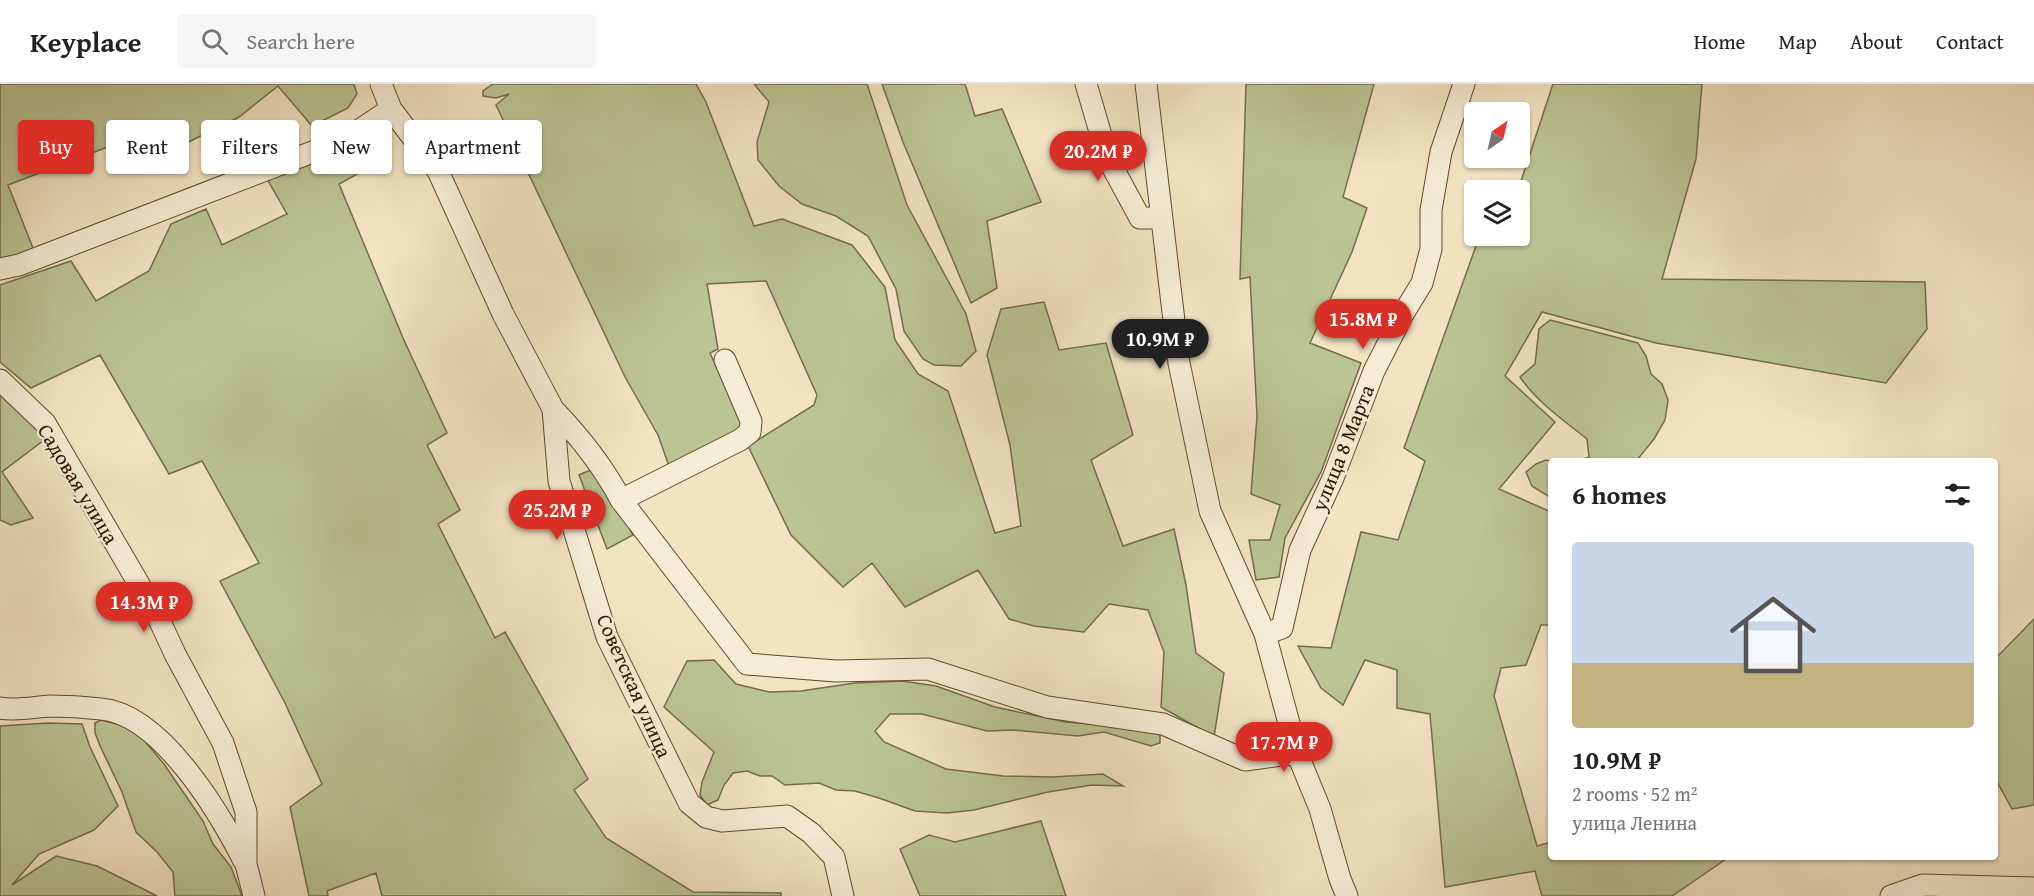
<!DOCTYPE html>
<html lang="en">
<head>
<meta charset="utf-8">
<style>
  body { margin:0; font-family:"Gentium Book Plus",serif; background:#f6f6f6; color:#222; height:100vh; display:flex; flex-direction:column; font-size:22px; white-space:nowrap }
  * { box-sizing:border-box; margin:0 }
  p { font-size:20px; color:#767676 }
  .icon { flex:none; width:33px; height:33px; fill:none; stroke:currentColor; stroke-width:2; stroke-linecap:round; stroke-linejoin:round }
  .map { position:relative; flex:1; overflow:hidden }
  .details { position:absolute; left:1548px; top:374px; width:450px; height:402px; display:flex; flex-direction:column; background:#fff; border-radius:6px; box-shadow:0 2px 4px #0004 }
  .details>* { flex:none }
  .banner { position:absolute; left:18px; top:36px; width:570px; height:54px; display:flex; gap:12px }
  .needle { width:39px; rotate:34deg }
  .fabs { position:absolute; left:1464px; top:18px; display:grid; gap:12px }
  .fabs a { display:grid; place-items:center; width:66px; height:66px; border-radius:6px; background:#fff; box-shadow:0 2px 4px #0004; font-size:30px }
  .price { position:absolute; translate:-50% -51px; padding:0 14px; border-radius:21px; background:#d93025; color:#fff; font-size:20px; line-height:39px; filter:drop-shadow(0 2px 3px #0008) }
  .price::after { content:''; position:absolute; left:50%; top:36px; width:18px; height:14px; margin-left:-9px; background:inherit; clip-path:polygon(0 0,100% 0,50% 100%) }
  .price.on { background:#222; color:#fff }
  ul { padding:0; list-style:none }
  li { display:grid; align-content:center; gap:12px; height:318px; padding:0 24px }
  li span { display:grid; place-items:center; height:186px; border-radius:6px; color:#555 }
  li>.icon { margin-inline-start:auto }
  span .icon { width:108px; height:108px; fill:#fffc; stroke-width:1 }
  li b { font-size:26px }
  h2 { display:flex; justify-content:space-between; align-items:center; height:72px; padding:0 24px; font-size:26px }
  .chip { padding:0 21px; border-radius:6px; background:#fff; box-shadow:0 2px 4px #0004; font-size:21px; line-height:54px }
  .chip.on { background:#d93025; color:#fff }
  header { display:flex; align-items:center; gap:36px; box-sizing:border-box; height:84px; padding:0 30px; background:#fff; border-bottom:2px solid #e0e0e0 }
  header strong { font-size:28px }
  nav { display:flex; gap:33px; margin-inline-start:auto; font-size:21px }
  .search { width:420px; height:54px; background:#f6f6f6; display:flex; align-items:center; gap:15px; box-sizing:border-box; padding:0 21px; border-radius:6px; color:#767676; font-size:22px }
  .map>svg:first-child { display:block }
  .green { fill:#bbc493; stroke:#766c4a; stroke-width:1.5 }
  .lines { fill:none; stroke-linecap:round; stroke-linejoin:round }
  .minor-casing { stroke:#604930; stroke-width:23 }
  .minor { stroke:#f7edd7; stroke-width:21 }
  .labels { text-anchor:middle; stroke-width:5; stroke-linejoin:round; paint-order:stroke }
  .street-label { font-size:21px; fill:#301500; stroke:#f7edd7 }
</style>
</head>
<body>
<header>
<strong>Keyplace</strong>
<div class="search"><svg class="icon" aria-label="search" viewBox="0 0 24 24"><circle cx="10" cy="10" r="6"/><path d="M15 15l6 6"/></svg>Search here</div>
<nav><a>Home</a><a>Map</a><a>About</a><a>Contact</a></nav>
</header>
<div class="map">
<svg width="2034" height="812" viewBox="0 0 2034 812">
  <rect width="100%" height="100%" fill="#f2e4c2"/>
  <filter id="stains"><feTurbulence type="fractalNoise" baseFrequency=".00333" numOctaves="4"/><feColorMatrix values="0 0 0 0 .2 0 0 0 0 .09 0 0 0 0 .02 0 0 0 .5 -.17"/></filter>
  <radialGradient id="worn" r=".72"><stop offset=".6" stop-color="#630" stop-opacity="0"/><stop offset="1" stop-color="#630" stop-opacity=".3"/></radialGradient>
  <path class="green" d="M 0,0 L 354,0 L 357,10 L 348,24 L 312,42 L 278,2 L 239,33 L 142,81 L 126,56 L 8,101 L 35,169 L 0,180 Z
    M 493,0 L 696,0 L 706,18 L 754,142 L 782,135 L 852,161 L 885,203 L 895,256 L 918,290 L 948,307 L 995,449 L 1021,442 L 1010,361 L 987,271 L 1001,225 L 1044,218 L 1059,266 L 1106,259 L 1133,351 L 1091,376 L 1123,462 L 1174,445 L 1186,501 L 1196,569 L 1224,589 L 1214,653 L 1161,623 L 1164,568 L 1148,526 L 1109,520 L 1084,548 L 1034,542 L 1009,535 L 978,486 L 905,523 L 872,479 L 843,503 L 791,451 L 748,362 L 814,321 L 817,311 L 766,197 L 707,200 L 718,265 L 710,269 L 744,343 L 670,385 L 658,351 L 625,293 L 496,21 L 509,10 L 496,14 L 483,12 L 483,7 Z
    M 754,0 L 867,0 L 907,121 L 966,230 L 976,267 L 961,282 L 934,281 L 923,275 L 904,247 L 896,205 L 868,152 L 836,132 L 802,120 L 779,102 L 758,76 L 757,58 L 769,18 Z
    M 882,0 L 965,0 L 975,32 L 1002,25 L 1041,118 L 987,137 L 997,204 L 971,219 L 903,58 Z
    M 1246,0 L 1374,0 L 1343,113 L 1367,124 L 1352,168 L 1310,259 L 1361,279 L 1321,388 L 1285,454 L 1279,493 L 1256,496 L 1249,456 L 1270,456 L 1280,421 L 1251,410 L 1257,332 L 1250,193 L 1240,195 Z
    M 1553,0 L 1702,0 L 1696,75 L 1662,195 L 1925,198 L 1927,245 L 1886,299 L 1656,259 L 1542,228 L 1505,292 L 1555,338 L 1499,405 L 1551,428 L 1551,541 L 1541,541 L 1526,581 L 1501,584 L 1494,612 L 1537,762 L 1551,758 L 1551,772 L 1729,773 L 1672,812 L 1542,812 L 1535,787 L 1445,803 L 1430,630 L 1397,624 L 1397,586 L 1365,576 L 1343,621 L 1321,604 L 1298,562 L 1331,564 L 1361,448 L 1398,456 L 1425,377 L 1404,364 L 1477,159 L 1502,154 L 1503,152 L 1520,152 L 1520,106 L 1518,106 Z
    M 370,60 L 379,78 L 339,100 L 403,254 L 447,349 L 427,361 L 460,426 L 438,440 L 495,554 L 505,548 L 588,695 L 574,706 L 606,754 L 693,808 L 781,809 L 781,812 L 382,812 L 376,789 L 327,807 L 328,812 L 309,812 L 290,723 L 322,700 L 285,619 L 220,497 L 259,479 L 202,377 L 169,390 L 100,271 L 31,304 L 0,278 L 0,201 L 71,177 L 96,217 L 149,187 L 171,140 L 206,125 L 222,161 L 287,130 L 267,95 Z
    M 1550,236 L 1638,259 L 1646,272 L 1651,290 L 1662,300 L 1668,316 L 1665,336 L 1654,355 L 1637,376 L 1581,376 L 1589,373 L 1587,355 C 1563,336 1537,318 1520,293 L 1535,280 L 1539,245 Z
    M 0,306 L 26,330 L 44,356 L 2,388 L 33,434 L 11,441 L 0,436 Z
    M 1546,376 L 1551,377 L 1551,414 L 1532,402 L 1526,388 L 1536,380 Z
    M 595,384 L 633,451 L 607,465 L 579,391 Z
    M 2034,535 L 2034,721 L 2012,725 L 1995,694 L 1995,575 Z
    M 714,576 L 736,600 L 769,608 L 801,607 L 855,599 L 902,597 L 936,602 L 995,623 L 1066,638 L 1141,644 L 1160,651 L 1160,659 L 1151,662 L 1104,648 L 1078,652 L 1012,646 L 987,647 L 922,630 L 890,630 L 875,647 L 884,658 L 946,685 L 1003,692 L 1053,693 L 1103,690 L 1123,702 L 1092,701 L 1048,708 L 974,726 L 947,729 L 915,727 L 879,714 L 855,707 L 836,706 L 819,699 L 785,701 L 772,692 L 760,692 L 747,687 L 733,689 L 724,701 L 718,716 L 707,721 L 700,711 L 702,698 L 714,668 L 664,623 L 687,577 Z
    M 101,636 L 124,642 L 143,655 L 164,680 L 203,737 L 213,760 L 231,783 L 242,812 L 175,812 L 173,788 L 157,768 L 136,748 L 122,708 L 101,664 L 95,649 L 95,639 Z
    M 48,639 L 82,640 L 90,663 L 118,722 L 94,746 L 39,770 L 12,801 L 56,772 L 97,782 L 157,812 L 0,812 L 0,642 Z
    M 1041,737 L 1066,812 L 920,812 L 900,765 L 929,751 L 955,758 Z"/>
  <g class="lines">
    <g class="minor-casing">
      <path id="minor" d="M 381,0 L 391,25 L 438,87 L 503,230 L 553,325 L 559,397 L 607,553 L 689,719 L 706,733 L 722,737 L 787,732 L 811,749 L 834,773 L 843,812
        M 1086,0 L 1108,75 L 1140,134 L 1160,134
        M 1146,0 L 1179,279 L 1210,427 L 1265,550 L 1297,669 L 1320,725 L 1340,795 L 1347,812
        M 0,185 L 19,181 L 346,55 L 391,25
        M 0,296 L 45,339 L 157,531 L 175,570 L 223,659 L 246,728 L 246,780 L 254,812
        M 553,325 C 580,353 603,382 621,416 L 747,580 L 836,587 L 928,585 L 1047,623 L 1163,640 L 1245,676 L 1297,669
        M 621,416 L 740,356 L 750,348 L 751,337 L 725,276
        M 1265,550 L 1282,544 L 1300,466 L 1333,394 L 1374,287 L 1403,230 L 1422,199 L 1431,165 L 1431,126 L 1441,68 L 1464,0
        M 0,624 C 16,627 34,623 50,622 C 67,622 84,623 101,625 C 161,630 219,728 244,777
        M 1891,812 L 1923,801 L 2034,804"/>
    </g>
    <use href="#minor" class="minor"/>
  </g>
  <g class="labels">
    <g class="street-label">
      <text transform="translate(1343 364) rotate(-68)" y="7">улица 8 Марта</text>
      <text transform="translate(78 400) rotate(59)" y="7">Садовая улица</text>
      <text transform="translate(634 602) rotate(66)" y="7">Советская улица</text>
    </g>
  </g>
  <rect width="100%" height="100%" filter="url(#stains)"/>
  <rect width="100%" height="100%" fill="url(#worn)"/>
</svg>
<div class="fabs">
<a><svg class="needle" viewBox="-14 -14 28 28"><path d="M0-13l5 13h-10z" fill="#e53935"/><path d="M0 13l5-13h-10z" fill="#767676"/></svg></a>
<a><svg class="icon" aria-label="layers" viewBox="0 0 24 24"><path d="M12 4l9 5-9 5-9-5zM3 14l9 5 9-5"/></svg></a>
</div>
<b class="price" style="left:1098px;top:98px">20.2M ₽</b>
<b class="price" style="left:1363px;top:266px">15.8M ₽</b>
<b class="price on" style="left:1160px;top:286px">10.9M ₽</b>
<b class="price" style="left:557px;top:457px">25.2M ₽</b>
<b class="price" style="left:144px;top:549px">14.3M ₽</b>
<b class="price" style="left:1284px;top:689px">17.7M ₽</b>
<div class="banner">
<a class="chip on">Buy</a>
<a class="chip">Rent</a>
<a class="chip">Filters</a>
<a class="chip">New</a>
<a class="chip">Apartment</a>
</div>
<section class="details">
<h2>6 homes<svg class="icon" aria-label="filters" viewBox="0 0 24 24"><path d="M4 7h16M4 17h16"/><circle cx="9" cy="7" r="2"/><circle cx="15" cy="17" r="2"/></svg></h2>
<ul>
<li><span style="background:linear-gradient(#c9d6e8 65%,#c2b280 0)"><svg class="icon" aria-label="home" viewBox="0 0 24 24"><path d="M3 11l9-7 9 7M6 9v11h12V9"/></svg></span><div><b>10.9M ₽</b><p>2 rooms · 52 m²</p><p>улица Ленина</p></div></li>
</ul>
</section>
</div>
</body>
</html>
